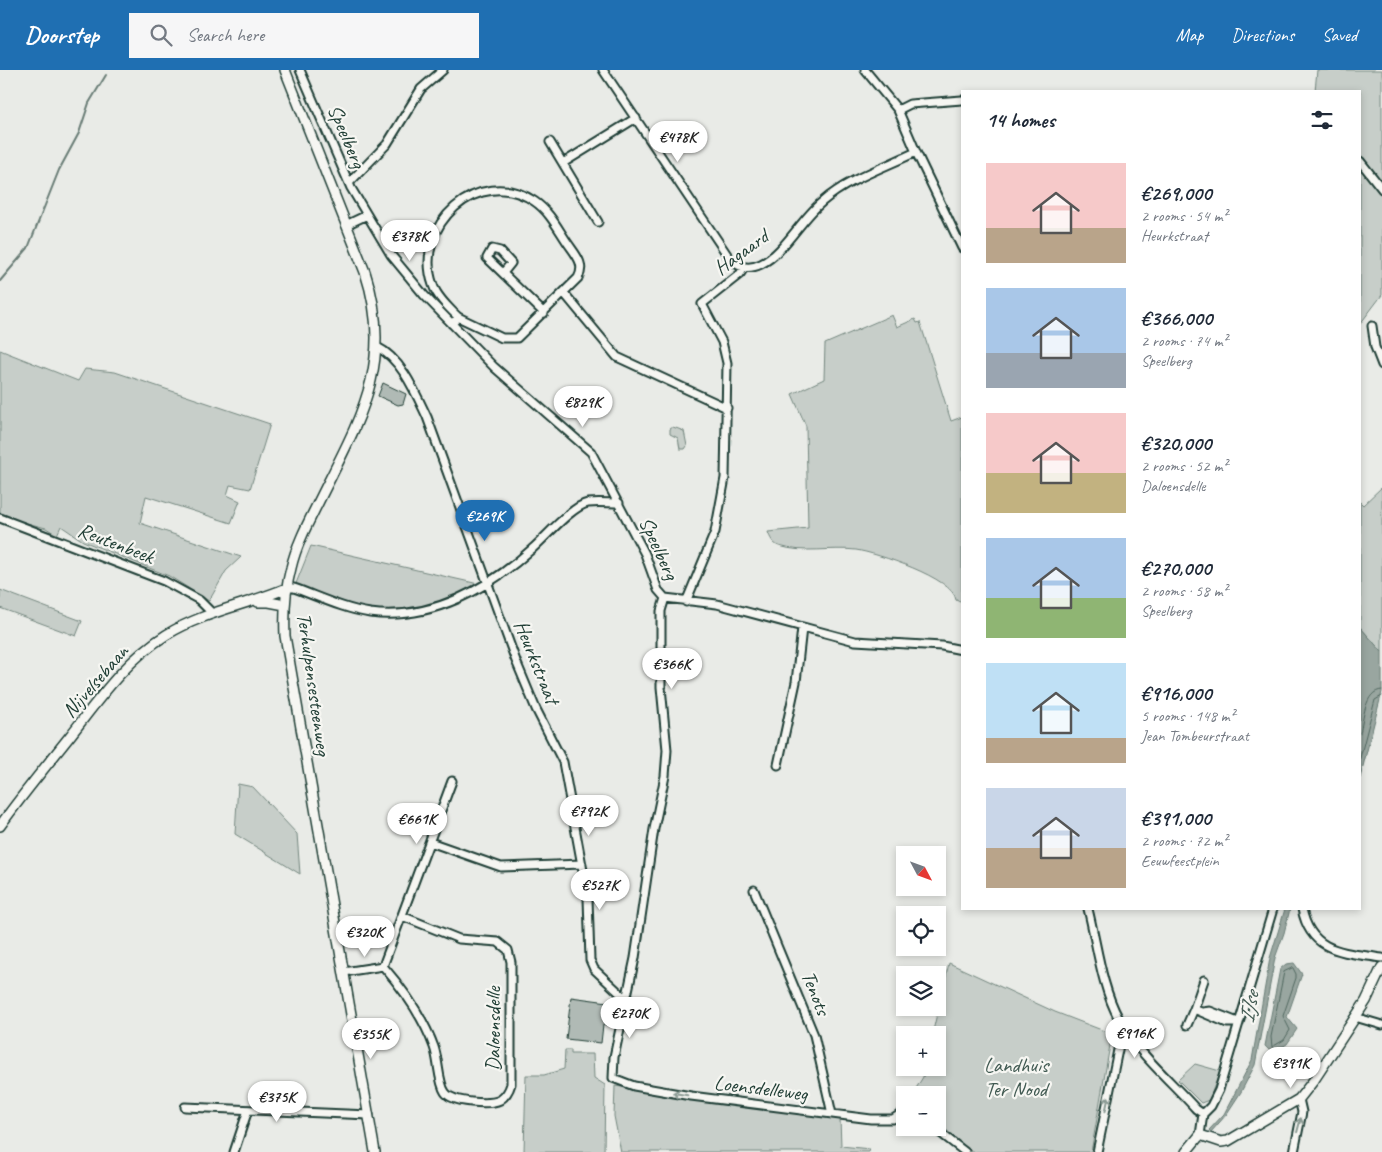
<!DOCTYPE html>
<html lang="en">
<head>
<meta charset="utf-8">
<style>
  body { margin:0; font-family:Caveat,sans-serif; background:#f6f6f7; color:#1f2937; height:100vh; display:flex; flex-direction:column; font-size:19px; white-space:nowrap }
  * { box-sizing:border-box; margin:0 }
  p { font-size:16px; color:#747a83 }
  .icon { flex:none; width:28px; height:28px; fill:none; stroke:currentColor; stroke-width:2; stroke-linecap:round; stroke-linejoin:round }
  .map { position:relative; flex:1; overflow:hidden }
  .panel { position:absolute; left:961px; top:20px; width:400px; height:820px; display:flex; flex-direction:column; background:#fff; border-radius:0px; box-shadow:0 2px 8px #0003 }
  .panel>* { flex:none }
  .needle { width:32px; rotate:131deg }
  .controls { position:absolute; left:896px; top:776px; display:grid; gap:10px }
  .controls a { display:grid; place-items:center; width:50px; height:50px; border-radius:0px; background:#fff; box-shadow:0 2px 8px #0003; font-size:25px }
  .price { position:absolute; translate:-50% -42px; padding:0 11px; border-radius:18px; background:#fff; color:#222; font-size:16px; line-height:32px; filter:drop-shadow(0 1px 2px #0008) }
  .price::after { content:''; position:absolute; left:50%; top:30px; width:15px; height:11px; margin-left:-8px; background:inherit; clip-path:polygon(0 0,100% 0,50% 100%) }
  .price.on { background:#1f6fb2; color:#fff }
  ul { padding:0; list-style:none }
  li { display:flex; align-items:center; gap:15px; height:125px; padding:0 25px }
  li span { display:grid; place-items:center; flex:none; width:140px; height:100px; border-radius:0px; color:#555 }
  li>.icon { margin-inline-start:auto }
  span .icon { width:60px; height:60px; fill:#fffc; stroke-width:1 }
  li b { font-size:21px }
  h2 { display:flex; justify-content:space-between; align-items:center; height:60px; padding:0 25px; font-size:21px }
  header { display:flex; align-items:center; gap:30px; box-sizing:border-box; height:70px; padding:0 25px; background:#1f6fb2; color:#fff }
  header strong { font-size:24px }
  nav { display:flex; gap:28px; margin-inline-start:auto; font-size:18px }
  .search { width:350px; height:45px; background:#f6f6f7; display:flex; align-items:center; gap:12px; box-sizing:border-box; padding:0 18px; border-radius:0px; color:#747a83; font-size:19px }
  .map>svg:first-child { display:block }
  .green { fill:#c7cec9; stroke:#73867e }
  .water { fill:#99a6a0; stroke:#687c75 }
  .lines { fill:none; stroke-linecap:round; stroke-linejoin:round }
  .shore { stroke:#50675f; stroke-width:1 }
  .stream { stroke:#687c75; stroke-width:2 }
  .building { fill:#b0bab5; stroke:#1f3d34 }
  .minor-casing { stroke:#1f3d34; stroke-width:11 }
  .secondary-casing { stroke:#1f3d34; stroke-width:12 }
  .minor { stroke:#f6f6f2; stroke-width:7 }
  .secondary { stroke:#f6f6f2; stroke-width:9 }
  .oneway { stroke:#8a9a93 }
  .labels { text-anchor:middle; stroke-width:4.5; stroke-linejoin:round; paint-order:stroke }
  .street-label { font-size:21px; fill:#1f3d34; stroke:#f6f6f2 }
  .park-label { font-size:21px; fill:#415a52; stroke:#f6f6f2 }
  .water-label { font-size:22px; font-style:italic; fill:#445c54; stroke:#f6f6f2 }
</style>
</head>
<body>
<header>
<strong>Doorstep</strong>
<div class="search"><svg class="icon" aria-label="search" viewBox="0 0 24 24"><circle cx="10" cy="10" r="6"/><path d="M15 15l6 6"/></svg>Search here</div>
<nav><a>Map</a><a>Directions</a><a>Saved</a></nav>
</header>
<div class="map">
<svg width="1382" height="1082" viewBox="0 0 1382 1082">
  <rect width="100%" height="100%" fill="#e9ebe7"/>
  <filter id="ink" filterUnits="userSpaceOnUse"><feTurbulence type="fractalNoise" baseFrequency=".02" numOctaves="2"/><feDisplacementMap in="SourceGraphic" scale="10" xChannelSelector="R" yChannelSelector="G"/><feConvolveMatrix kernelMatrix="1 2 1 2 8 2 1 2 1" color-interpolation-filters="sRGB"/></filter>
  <g filter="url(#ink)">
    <path class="green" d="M 1317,0 L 1382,0 L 1382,225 L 1360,254 L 1360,21 L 1315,21 Z
      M 892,245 L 897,257 L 915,249 L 917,253 L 920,252 L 951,351 L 962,347 L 962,533 L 956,530 C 954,508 876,483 856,480 C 831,477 804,484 779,476 C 773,474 770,468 768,462 L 808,458 L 806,356 L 792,324 L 824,309 L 825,274 Z
      M 0,280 L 78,311 L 85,299 L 115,302 L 270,354 L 250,419 L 230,415 L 227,425 L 240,431 L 231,453 L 146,426 L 140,453 L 241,487 L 226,501 L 209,531 L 169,506 L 83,471 L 61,456 L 57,465 L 46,458 L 0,446 Z
      M 673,357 L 684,361 L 687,376 L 685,379 L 680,379 L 678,368 L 670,364 L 670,359 Z
      M 1382,417 L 1382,582 L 1360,557 L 1360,432 L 1363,435 Z
      M 311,476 L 483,515 C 468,521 453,529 437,534 C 387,551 342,533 295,516 Z
      M 0,520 L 82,551 L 76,566 L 0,538 Z
      M 238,714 L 253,717 L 297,764 L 300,804 L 235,764 Z
      M 949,893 L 1055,942 L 1112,964 L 1091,1082 L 972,1082 L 938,1053 L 938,1025 L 912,1025 L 923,1007 L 925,998 L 938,998 L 938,965 L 932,965 Z
      M 565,980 L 571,980 L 571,984 L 593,984 L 594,1008 L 605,1015 L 604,1082 L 524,1082 L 526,1005 L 544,1005 L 564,999 Z
      M 1195,994 L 1220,1001 L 1209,1030 L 1201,1033 L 1178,1010 Z
      M 615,1016 L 840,1049 L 841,1076 L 870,1079 L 869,1082 L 621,1082 L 614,1046 Z"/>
    <path class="water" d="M 1360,557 L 1382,582 L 1382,622 L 1360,708 Z
      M 1285,839 L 1290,839 L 1284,863 L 1275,888 L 1255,995 L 1241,1022 L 1226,1045 L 1211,1062 L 1209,1060 L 1224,1044 L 1252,990 L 1270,888 Z
      M 1294,893 L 1302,904 L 1287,947 L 1297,959 L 1287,974 L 1272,983 L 1265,976 L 1280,899 L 1286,894 Z"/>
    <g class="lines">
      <path class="shore" d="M 1360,663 C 1364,649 1364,621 1382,620
        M 1360,688 L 1375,630 L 1382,626
        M 1293,898 L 1296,904 L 1296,908 L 1283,946 L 1290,960 L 1284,970 L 1272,977 L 1271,967 L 1284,902 Z"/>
      <path class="stream" d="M 0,211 L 28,178 L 59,100 L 79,63 L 89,33 L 106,5"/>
    </g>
    <path class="building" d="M 383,313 L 406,324 L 403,334 L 398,335 L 378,326 Z
      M 571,927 L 608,932 L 605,945 L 617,947 L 616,954 L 603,955 L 601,973 L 566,969 Z"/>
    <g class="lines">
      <g class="minor-casing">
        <path id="minor" d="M 300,0 L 351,118 L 391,185 L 424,225 L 494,297 L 591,382 L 645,484 L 658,520 L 665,528 L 717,534 L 855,571 L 942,576 L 962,580
          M 603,0 L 730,189 C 739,198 749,200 761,194 C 784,183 801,149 822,132 C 848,109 885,97 916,82 L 898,40 L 865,0
          M 898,40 L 910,34 L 962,30
          M 550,72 L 598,152
          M 916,82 L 962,178
          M 1360,91 L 1382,119
          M 563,93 L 636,48
          M 349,113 L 387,74 L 421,19 L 443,0
          M 346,155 L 365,146
          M 503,203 L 511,193 L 500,181 L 492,179 L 487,188 L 544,243
          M 564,223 L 617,287 L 727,338
          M 452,254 L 458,247 L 502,268 L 517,268 L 578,208 C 586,194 575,184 567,172 C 557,157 549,141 534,131 C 479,94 412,156 433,215 C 437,227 449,238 458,247
          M 1372,256 L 1375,277 L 1382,295
          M 377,277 C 402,289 416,324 427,347 L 516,591 L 536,639 L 563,692 L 588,828 L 590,890 L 594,899 L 626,929
          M 0,448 L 164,511 L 199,530 L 212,543
          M 287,518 L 294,518 C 319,527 344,539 370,543 C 432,551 489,518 532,479 C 545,468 572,436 588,433 C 598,432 609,433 619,433
          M 665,528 L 661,541 L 661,617 L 667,680 L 665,706 L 654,759 L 635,888 L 614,987 L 613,1008 L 634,1016 L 691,1026 L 871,1049 L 893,1049 L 905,1041
          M 686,532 L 715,462 L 725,408 L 727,293 L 722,272 L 702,234 L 740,204 L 744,198
          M 778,695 L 796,612 L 802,558
          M 430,772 L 501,797 L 582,794
          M 754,820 L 814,965 L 832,1044
          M 1088,839 C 1097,874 1101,916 1119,949 C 1137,983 1170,1010 1196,1039 L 1203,1044
          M 1302,839 C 1311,884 1345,882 1382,888
          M 383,896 C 403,919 424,949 434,977 C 439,991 438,1011 445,1022 C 452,1033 490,1035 500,1030 C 506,1026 509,1021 511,1014 L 511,892 L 508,880 L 498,872 L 459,869 L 402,846
          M 383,896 L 452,711
          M 344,902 L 383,896
          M 1204,910 L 1194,939 L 1227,953 L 1239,953
          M 1203,942 L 1210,941 L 1238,952
          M 1355,947 L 1382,955
          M 1187,955 L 1194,939
          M 185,1037 L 369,1045
          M 1203,1044 L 1211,1036 L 1219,1020 L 1273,839
          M 934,1058 L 965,1082
          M 1200,1065 L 1203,1044
          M 234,1082 L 248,1040
          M 1097,1082 L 1119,975 L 1128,964
          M 1294,1082 L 1302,1042 L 1299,1029"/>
      </g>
      <g class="secondary-casing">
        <path id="secondary" d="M 285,0 L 365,202 C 396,296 357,353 317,435 C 307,455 296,476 291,498 C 285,520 284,543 285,566 L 375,1082
          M 258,532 L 269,532 L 285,535
          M 0,756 C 22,725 47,695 70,666 C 99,629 126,590 166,565 C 203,542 247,535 287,518
          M 1186,1082 L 1200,1065 L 1221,1072 L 1228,1071 L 1299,1029 L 1314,1010 L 1366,931 L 1382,897"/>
      </g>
      <use href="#minor" class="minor"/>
      <use href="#secondary" class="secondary"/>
    </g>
    <defs><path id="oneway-shaft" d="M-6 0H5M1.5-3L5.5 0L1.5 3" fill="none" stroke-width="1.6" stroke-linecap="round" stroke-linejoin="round" transform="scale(1.25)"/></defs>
    <g class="oneway">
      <use href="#oneway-shaft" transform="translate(680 1024) rotate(-170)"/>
      <use href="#oneway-shaft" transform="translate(1107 1034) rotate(-78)"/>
      <use href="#oneway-shaft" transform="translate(1299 1055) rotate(-75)"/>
    </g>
  </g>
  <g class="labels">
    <g class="street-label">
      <text transform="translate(347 66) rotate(67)" y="7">Speelberg</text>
      <text transform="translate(741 182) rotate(-36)" y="7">Hagaard</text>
      <text transform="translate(116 473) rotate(21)" y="7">Reutenbeek</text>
      <text transform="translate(659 478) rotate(65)" y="7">Speelberg</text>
      <text transform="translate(537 592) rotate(68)" y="7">Heurkstraat</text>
      <text transform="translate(95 611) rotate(-49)" y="7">Nijvelsebaan</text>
      <text transform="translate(314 614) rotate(82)" y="7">Terhulpensesteenweg</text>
      <text transform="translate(816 923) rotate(68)" y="7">Tenots</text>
      <text transform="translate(493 959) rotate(-90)" y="7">Daloensdelle</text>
      <text transform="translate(761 1018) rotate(7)" y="7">Loensdelleweg</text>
    </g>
    <g class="park-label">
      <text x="1016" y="1002">Landhuis<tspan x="1016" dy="24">Ter Nood</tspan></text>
    </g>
    <g class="water-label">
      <text transform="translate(1248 937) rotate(-79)" y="8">IJse</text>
    </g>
  </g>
</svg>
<div class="controls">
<a><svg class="needle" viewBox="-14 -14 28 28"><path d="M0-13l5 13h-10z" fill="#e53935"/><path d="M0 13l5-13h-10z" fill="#747a83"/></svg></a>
<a><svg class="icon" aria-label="locate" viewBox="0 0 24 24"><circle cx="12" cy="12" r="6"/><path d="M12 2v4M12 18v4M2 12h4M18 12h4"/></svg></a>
<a><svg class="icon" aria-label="layers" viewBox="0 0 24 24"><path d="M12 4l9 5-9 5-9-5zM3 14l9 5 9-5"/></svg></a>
<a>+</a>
<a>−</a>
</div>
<b class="price" style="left:678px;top:93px">€478K</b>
<b class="price" style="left:410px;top:192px">€378K</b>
<b class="price" style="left:583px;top:358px">€829K</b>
<b class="price on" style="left:485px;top:472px">€269K</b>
<b class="price" style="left:672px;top:620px">€366K</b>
<b class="price" style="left:589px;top:767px">€792K</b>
<b class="price" style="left:417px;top:775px">€661K</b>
<b class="price" style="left:600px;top:841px">€527K</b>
<b class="price" style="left:365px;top:888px">€320K</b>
<b class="price" style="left:630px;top:969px">€270K</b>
<b class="price" style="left:1135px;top:989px">€916K</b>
<b class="price" style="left:371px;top:990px">€355K</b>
<b class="price" style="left:1291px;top:1019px">€391K</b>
<b class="price" style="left:277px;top:1053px">€375K</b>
<section class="panel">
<h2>14 homes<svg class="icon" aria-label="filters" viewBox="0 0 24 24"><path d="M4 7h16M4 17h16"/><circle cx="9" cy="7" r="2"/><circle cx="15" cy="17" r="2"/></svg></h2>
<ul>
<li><span style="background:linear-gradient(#f6c9c9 65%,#b9a48a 0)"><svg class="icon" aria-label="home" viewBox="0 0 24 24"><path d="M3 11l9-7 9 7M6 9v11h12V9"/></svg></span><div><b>€269,000</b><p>2 rooms · 54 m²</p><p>Heurkstraat</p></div></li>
<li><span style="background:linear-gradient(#a9c7e8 65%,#9aa5b1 0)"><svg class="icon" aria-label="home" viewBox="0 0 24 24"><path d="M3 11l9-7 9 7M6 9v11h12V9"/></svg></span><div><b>€366,000</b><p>2 rooms · 74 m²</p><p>Speelberg</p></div></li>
<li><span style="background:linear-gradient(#f6c9c9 60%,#c2b280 0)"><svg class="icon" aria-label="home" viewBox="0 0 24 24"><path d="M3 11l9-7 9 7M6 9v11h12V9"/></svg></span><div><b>€320,000</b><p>2 rooms · 52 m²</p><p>Daloensdelle</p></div></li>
<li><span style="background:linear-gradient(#a9c7e8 60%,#8fb573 0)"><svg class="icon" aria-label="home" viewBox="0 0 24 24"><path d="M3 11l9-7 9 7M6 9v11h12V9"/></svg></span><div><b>€270,000</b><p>2 rooms · 58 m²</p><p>Speelberg</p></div></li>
<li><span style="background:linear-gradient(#bfe0f5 75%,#b9a48a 0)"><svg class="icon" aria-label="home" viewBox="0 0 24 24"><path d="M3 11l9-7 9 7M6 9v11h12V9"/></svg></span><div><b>€916,000</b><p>5 rooms · 148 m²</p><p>Jean Tombeurstraat</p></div></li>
<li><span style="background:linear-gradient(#c9d6e8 60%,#b9a48a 0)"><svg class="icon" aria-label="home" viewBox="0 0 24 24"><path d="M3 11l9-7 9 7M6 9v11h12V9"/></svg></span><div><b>€391,000</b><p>2 rooms · 72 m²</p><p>Eeuwfeestplein</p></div></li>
</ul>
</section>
</div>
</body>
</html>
